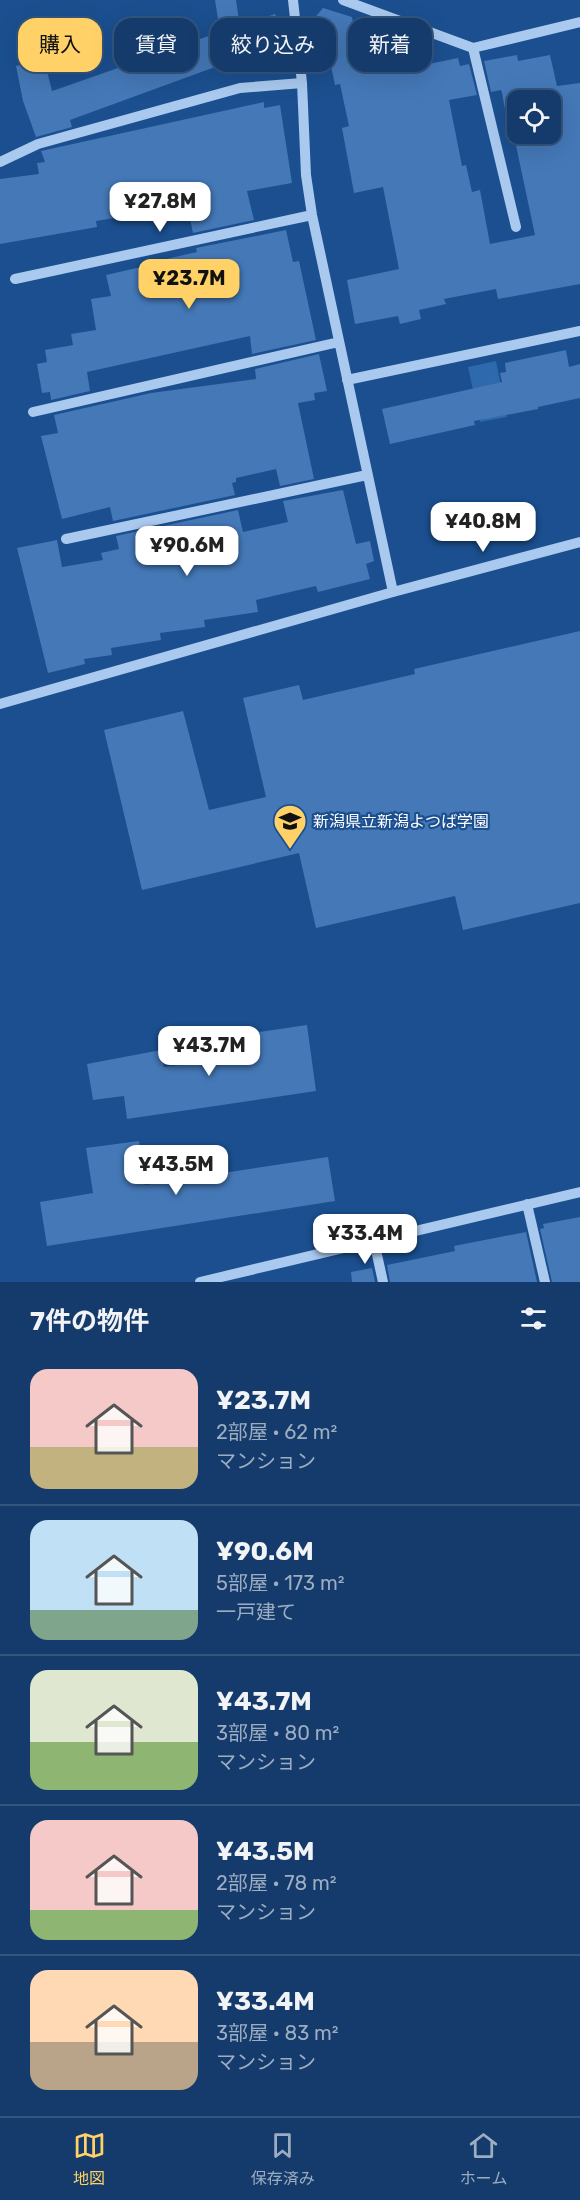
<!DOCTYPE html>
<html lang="ja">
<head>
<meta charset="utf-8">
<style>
  body { margin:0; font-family:Rubik,"Noto Sans JP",sans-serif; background:#214673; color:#f1f3f6; height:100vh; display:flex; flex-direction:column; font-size:22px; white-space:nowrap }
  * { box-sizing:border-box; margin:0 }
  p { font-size:20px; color:#9dadc1 }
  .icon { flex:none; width:33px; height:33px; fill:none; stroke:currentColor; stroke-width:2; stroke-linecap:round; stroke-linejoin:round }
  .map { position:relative; height:1282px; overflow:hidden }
  .drawer { display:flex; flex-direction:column; background:#143b6b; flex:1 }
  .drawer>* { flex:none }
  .guide { position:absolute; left:18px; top:18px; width:544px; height:54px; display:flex; gap:12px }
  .fabs { position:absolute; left:507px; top:90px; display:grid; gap:12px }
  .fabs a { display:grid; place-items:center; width:54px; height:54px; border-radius:12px; background:#143b6b; box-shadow:0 6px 24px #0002,0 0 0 2px #33557e; font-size:30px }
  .price { position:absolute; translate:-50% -51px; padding:0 14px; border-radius:12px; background:#fff; color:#222; font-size:20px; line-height:39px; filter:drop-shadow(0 2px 3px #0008) }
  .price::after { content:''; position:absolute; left:50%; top:36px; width:18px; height:14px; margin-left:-9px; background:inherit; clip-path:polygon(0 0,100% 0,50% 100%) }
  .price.on { background:#ffd166; color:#111 }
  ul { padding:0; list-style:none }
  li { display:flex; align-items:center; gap:18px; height:150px; padding:0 30px }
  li+li { border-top:2px solid #33557e }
  li span { display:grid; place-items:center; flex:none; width:168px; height:120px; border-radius:18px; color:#555 }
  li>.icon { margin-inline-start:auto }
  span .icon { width:72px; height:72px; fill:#fffc; stroke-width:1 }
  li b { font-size:26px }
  h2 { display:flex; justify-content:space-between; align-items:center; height:72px; padding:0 30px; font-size:26px }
  .tag { padding:0 21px; border-radius:18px; background:#143b6b; box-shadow:0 6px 24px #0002,0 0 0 2px #33557e; font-size:21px; line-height:54px }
  .tag.on { background:#ffd166; color:#111 }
  .menu { display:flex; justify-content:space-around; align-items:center; height:84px; border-top:2px solid #33557e; background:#143b6b; font-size:16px; color:#9dadc1 }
  .menu a { display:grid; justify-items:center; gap:3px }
  .menu .on { color:#ffd166 }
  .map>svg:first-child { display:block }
  .green { fill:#2e69ad }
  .building { fill:#4478b7; fill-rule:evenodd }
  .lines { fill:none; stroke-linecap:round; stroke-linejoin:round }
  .minor { stroke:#a9c9ee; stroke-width:10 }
  .labels { text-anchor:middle; stroke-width:4.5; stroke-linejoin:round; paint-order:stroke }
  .poi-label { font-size:16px; fill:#fff; stroke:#1b4f8f; text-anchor:start }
</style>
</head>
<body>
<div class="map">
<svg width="580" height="1282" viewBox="0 0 580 1282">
  <rect width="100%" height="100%" fill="#1b4f8f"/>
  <path class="green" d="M 496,361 L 507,417 L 480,422 L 468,367 Z"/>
  <path class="building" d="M 215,0 L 236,0 L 240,26 L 275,14 L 285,41 L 267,47 L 272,60 L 241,70 L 237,59 L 70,120 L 72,127 L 36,137 L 23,101 L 16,66 L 44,59 L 52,91 L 61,88 L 220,32 Z
    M 323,8 L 352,17 L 356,39 L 376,35 L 379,53 L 410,47 L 414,67 L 458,58 L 460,66 L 469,64 L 477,95 L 449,100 L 462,166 L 466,165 L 472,192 L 480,190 L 490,244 L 535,235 L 515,141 L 511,141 L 502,93 L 501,90 L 491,92 L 484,61 L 517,55 L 518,61 L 550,55 L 557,86 L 580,83 L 580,284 L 498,299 L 496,289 L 444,299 L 446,304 L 419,310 L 421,319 L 400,324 L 398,316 L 355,324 L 347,280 L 399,269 L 383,187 L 354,193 L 342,128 L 349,126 L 340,84 L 335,85 L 325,38 L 317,40 L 313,20 ZM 518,100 L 550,100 L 550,134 L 518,134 Z
    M 264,102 L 264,108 L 280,105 L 292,183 L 247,191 L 254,220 L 193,233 L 185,196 L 131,207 L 133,215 L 96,221 L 97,227 L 0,244 L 0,179 L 39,174 L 37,163 L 45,162 L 41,151 Z
    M 286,230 L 293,262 L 299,261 L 316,340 L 252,354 L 250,336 L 87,372 L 90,391 L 51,400 L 50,392 L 42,393 L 37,364 L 47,362 L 45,350 L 73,345 L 71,334 L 96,330 L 91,299 L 111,296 L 106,275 L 167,261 L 166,259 L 197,252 L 196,248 Z
    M 566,350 L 569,367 L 580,364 L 580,398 L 538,407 L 538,409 L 474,421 L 475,425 L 390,444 L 382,409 L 502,382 L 500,373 L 506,372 L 505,363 Z
    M 319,354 L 327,391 L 314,393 L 315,400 L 298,403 L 314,479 L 280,486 L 276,469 L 236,478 L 236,482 L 232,483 L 235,495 L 113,521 L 110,507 L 62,519 L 41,436 L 58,433 L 54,415 L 151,393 L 256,379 L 255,369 Z
    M 343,490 L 356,544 L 370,541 L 374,561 L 366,564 L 370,579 L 318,592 L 316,586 L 256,600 L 258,612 L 204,620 L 205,627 L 160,633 L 161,640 L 111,648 L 112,655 L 84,659 L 85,664 L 48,673 L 17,548 L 57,540 L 62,567 L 103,560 L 101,553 L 119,549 L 116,536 L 238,510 L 243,532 L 288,522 L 283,501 Z
    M 580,631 L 580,903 L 463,930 L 455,896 L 316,928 L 299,853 L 142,890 L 104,730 L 183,711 L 209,810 L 266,797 L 243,698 L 299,685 L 303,700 L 415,674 L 414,669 Z
    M 307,1025 L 316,1091 L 127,1119 L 124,1096 L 93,1100 L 87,1064 L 161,1050 L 164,1067 L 255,1054 L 252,1033 Z
    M 139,1141 L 145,1185 L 328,1157 L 335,1201 L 47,1246 L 40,1202 L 93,1193 L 86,1148 Z
    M 580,1217 L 580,1282 L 552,1282 L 540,1229 L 544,1228 L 543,1224 Z
    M 526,1232 L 537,1282 L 390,1282 L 387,1265 L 455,1251 L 454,1246 Z
    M 372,1268 L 375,1282 L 352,1282 L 351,1272 Z"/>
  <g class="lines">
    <path class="minor" d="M 293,0 L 302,83 L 306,175 L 312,215 L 393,592
      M 343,0 L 473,48 L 580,22
      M 473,48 L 516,227
      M 0,162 L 38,144 L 240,88 L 302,83
      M 15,279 L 312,215
      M 347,380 L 580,331
      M 33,412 L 339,342
      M 66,539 L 367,475
      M 0,704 L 393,592 L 580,542
      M 527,1204 L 545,1282
      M 374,1241 L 383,1282
      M 200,1282 L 580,1192"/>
  </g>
  <defs>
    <g id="school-pin" transform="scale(1.725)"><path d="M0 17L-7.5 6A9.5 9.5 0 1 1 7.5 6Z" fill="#ffd166" stroke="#1b4f8f"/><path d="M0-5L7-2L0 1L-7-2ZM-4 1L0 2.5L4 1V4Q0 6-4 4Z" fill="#111"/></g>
  </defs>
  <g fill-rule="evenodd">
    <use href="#school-pin" x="290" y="821"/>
  </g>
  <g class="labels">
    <g class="poi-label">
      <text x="313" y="827">新潟県立新潟よつば学園</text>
    </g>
  </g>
</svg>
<div class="fabs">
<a><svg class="icon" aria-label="locate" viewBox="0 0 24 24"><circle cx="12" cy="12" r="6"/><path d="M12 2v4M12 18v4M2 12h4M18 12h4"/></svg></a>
</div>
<b class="price" style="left:160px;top:233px">¥27.8M</b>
<b class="price on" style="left:189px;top:310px">¥23.7M</b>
<b class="price" style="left:483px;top:553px">¥40.8M</b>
<b class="price" style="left:187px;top:577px">¥90.6M</b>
<b class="price" style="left:209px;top:1077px">¥43.7M</b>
<b class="price" style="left:176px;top:1196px">¥43.5M</b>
<b class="price" style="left:365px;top:1265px">¥33.4M</b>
<div class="guide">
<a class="tag on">購入</a>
<a class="tag">賃貸</a>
<a class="tag">絞り込み</a>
<a class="tag">新着</a>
</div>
</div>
<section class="drawer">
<h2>7件の物件<svg class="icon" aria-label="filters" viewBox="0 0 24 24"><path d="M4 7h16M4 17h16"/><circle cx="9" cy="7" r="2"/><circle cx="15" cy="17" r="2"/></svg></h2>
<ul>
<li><span style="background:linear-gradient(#f6c9c9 65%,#c2b280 0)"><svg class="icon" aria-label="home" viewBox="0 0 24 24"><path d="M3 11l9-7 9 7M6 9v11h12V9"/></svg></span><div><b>¥23.7M</b><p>2部屋 · 62 m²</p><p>マンション</p></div></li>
<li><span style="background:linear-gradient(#bfe0f5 75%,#7fa58c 0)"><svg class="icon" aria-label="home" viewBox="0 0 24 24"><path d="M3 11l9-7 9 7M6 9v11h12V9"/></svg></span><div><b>¥90.6M</b><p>5部屋 · 173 m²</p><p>一戸建て</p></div></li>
<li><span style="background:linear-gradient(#dfe7d0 60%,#8fb573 0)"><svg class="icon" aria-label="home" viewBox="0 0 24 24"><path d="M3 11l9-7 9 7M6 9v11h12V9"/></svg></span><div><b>¥43.7M</b><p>3部屋 · 80 m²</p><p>マンション</p></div></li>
<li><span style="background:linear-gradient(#f6c9c9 75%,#8fb573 0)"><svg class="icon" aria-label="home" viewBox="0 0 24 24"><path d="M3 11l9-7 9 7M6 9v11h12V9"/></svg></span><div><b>¥43.5M</b><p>2部屋 · 78 m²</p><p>マンション</p></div></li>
<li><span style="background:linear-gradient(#ffd9b3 60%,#b9a48a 0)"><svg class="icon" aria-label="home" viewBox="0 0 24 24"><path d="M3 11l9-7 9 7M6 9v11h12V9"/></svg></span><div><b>¥33.4M</b><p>3部屋 · 83 m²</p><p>マンション</p></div></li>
</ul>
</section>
<nav class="menu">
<a class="on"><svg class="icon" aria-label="map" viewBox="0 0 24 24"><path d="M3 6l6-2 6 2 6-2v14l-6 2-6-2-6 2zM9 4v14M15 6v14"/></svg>地図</a>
<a><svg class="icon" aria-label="saved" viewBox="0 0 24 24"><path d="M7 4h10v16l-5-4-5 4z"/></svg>保存済み</a>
<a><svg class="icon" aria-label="home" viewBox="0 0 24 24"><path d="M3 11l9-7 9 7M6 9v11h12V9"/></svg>ホーム</a>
</nav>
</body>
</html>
